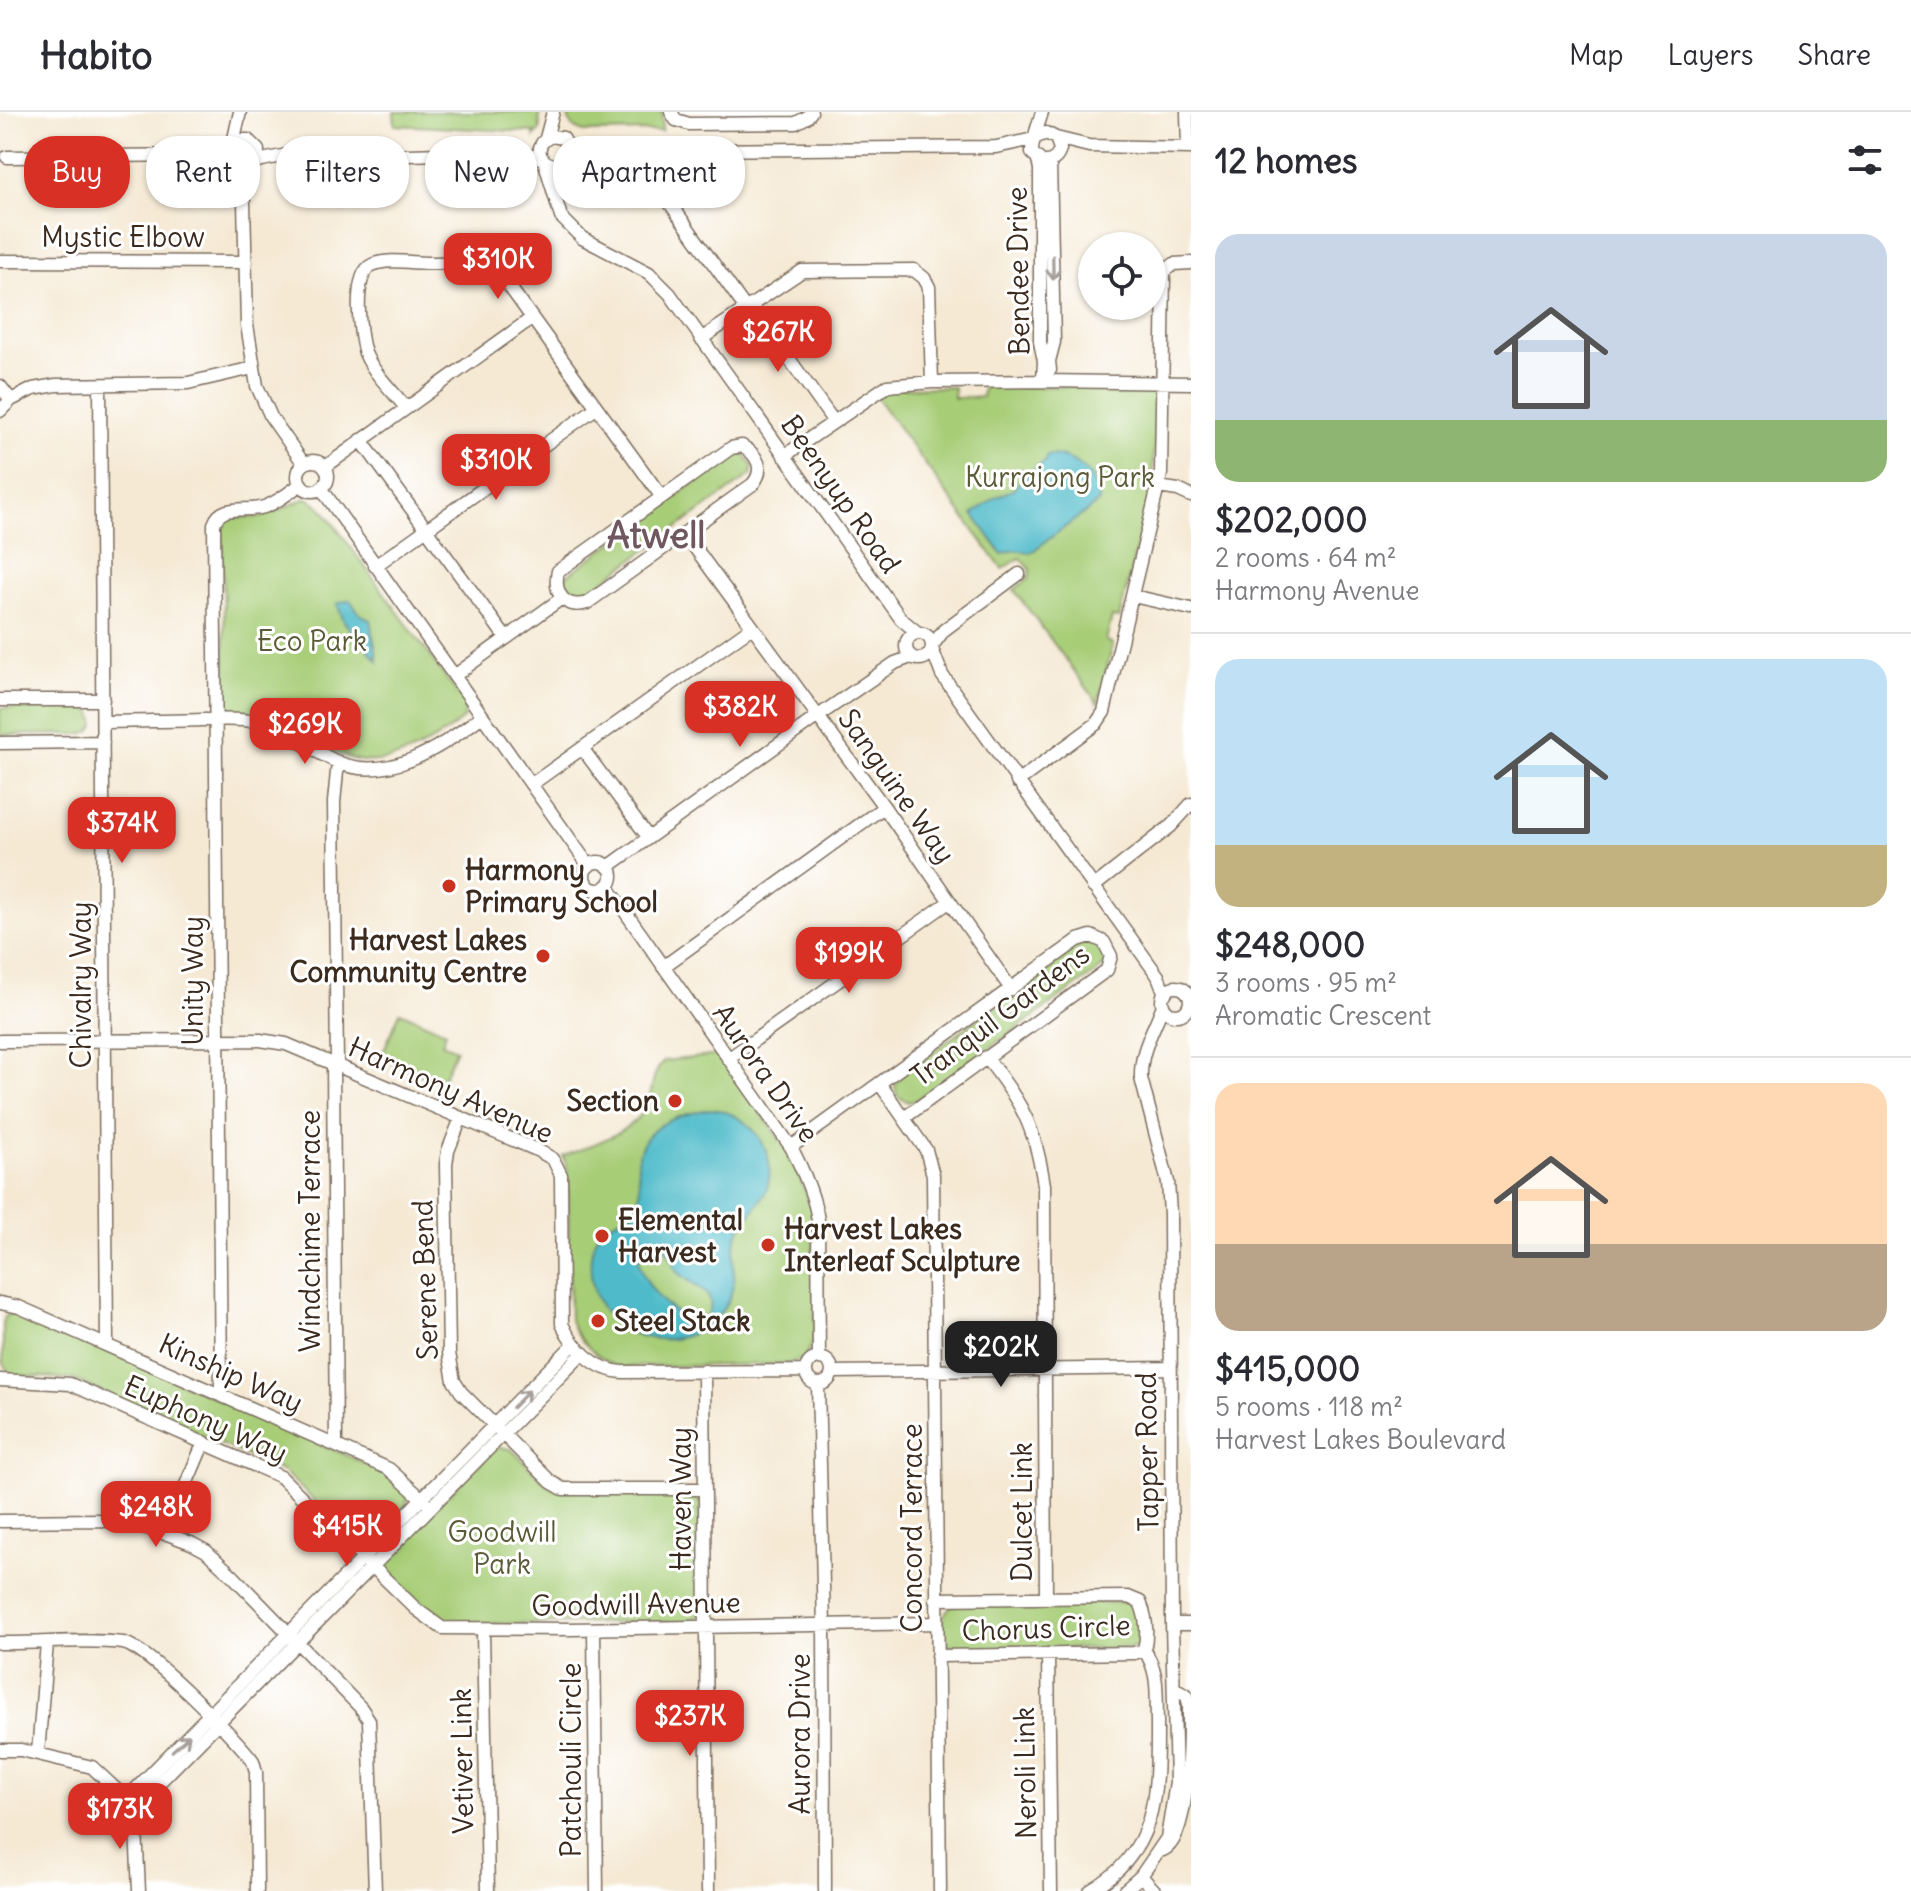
<!DOCTYPE html>
<html lang="en">
<head>
<meta charset="utf-8">
<style>
  body { margin:0; font-family:Delius,sans-serif; background:#f7f7f7; color:#2b2b33; height:100vh; display:flex; flex-direction:column; font-size:30px; white-space:nowrap }
  * { box-sizing:border-box; margin:0 }
  p { font-size:26px; color:#7c7c81 }
  .icon { flex:none; width:44px; height:44px; fill:none; stroke:currentColor; stroke-width:2; stroke-linecap:round; stroke-linejoin:round }
  .map { position:relative; flex:1; overflow:hidden }
  .panel { display:flex; flex-direction:column; background:#fff; width:720px }
  .panel>* { flex:none }
  .hud { position:absolute; left:24px; top:24px; width:760px; height:72px; display:flex; gap:16px }
  .tools { position:absolute; left:1078px; top:120px; display:grid; gap:16px }
  .tools a { display:grid; place-items:center; width:88px; height:88px; border-radius:50%; background:#fff; box-shadow:0 2px 6px #0004; font-size:40px }
  .price { position:absolute; translate:-50% -68px; padding:0 18px; border-radius:16px; background:#d93025; color:#fff; font-size:26px; line-height:52px; filter:drop-shadow(0 2px 4px #0008) }
  .price::after { content:''; position:absolute; left:50%; top:48px; width:24px; height:18px; margin-left:-12px; background:inherit; clip-path:polygon(0 0,100% 0,50% 100%) }
  .price.selected { background:#222; color:#fff }
  ul { padding:0; list-style:none }
  li { display:grid; align-content:center; gap:16px; height:424px; padding:0 24px }
  li+li { border-top:2px solid #e1e1e2 }
  li span { display:grid; place-items:center; height:248px; border-radius:24px; color:#555 }
  li>.icon { margin-inline-start:auto }
  span .icon { width:144px; height:144px; fill:#fffc; stroke-width:1 }
  li b { font-size:34px }
  h2 { display:flex; justify-content:space-between; align-items:center; height:96px; padding:0 24px; font-size:34px }
  .chip { padding:0 28px; border-radius:32px; background:#fff; box-shadow:0 2px 6px #0004; font-size:28px; line-height:72px }
  .chip.selected { background:#d93025; color:#fff }
  header { display:flex; align-items:center; gap:48px; box-sizing:border-box; height:112px; padding:0 40px; background:#fff; border-bottom:2px solid #e1e1e2 }
  header strong { font-size:38px }
  nav { display:flex; gap:44px; margin-inline-start:auto; font-size:28px }
  main { display:flex; flex:1; min-height:0 }
  .map>svg:first-child { display:block }
  .green { fill:#a7cd77; stroke:#717c4a; stroke-width:2 }
  .water { fill:#4fbbca; stroke:#457274; stroke-width:2; fill-rule:evenodd }
  .lines { fill:none; stroke-linecap:round; stroke-linejoin:round }
  .minor-casing { stroke:#7c6d5e; stroke-width:15 }
  .minor { stroke:#fff; stroke-width:12 }
  .oneway { stroke:#a79f9a }
  .poi-dot { fill:#c8321e; stroke:#fff; stroke-width:3 }
  .labels { text-anchor:middle; stroke-width:6; stroke-linejoin:round; paint-order:stroke }
  .street-label { font-size:28px; fill:#3b2a1e; stroke:#fff }
  .park-label { font-size:28px; fill:#5b5b39; stroke:#fff }
  .poi-label { font-size:28px; font-weight:bold; fill:#3b2a1e; stroke:#fff; text-anchor:start }
  .district-label { font-size:36px; font-weight:bold; fill:#6f5860; stroke:#fff }
</style>
</head>
<body>
<header>
<strong>Habito</strong>
<nav><a>Map</a><a>Layers</a><a>Share</a></nav>
</header>
<main>
<div class="map">
<svg width="1191" height="1779" viewBox="0 0 1191 1779">
  <rect width="100%" height="100%" fill="#fff"/>
  <filter id="ink" filterUnits="userSpaceOnUse"><feTurbulence type="fractalNoise" baseFrequency=".0125" numOctaves="2"/><feDisplacementMap in="SourceGraphic" scale="16" xChannelSelector="R" yChannelSelector="G"/><feConvolveMatrix kernelMatrix="1 2 1 2 8 2 1 2 1" color-interpolation-filters="sRGB"/></filter>
  <filter id="wash" filterUnits="userSpaceOnUse"><feTurbulence type="fractalNoise" baseFrequency=".006" numOctaves="4" result="noise"/><feDisplacementMap in="SourceGraphic" scale="32" xChannelSelector="R" yChannelSelector="G"/><feGaussianBlur stdDeviation="1.8" result="paint"/><feColorMatrix in="noise" values="0 0 0 0 0 0 0 0 0 0 0 0 0 0 0 0 0 1.4 0 .05"/><feComposite in="paint" operator="in"/></filter>
  <g filter="url(#wash)">
    <rect width="100%" height="100%" fill="#f5e9d4"/>
    <path class="green" d="M 394,0 L 539,0 L 540,18 L 534,25 L 534,20 L 395,13 Z
      M 568,0 L 662,0 L 662,19 L 584,20 C 573,17 568,12 568,0 Z
      M 1138,274 L 1151,278 L 1156,289 L 1152,375 L 1119,506 L 1112,505 L 1106,529 L 1113,532 L 1098,591 L 1014,478 L 1029,466 L 1030,456 L 1020,446 L 1002,457 L 876,285 L 895,276 L 954,275 L 954,286 L 982,285 L 983,275 Z
      M 743,341 L 753,354 L 751,363 L 586,481 L 575,486 L 563,472 L 566,464 L 735,342 Z
      M 307,386 L 322,396 L 465,592 L 464,606 C 434,631 385,662 344,644 C 321,635 300,620 277,610 C 263,603 245,601 229,598 L 226,594 L 222,411 L 227,406 L 263,405 Z
      M 0,596 L 85,596 L 92,600 L 95,612 L 90,619 L 82,622 L 0,623 Z
      M 1090,828 L 1098,830 L 1106,840 L 1104,854 L 1099,858 L 916,988 L 908,990 L 897,984 L 895,974 L 901,963 L 1081,832 Z
      M 400,900 L 446,920 L 442,931 L 456,937 L 441,971 L 381,945 Z
      M 720,943 L 788,1039 L 813,1097 L 815,1215 L 812,1233 L 803,1247 L 787,1252 L 619,1255 C 601,1250 575,1226 570,1208 L 568,1058 L 563,1044 C 591,1033 635,1021 648,990 C 655,972 649,967 664,949 Z
      M 15,1198 L 391,1363 L 408,1382 C 408,1401 378,1432 358,1430 L 284,1360 L 72,1267 L 11,1263 L 3,1252 L 3,1212 L 5,1205 Z
      M 497,1335 L 511,1337 L 549,1374 L 688,1381 L 700,1390 L 701,1502 L 690,1510 L 446,1512 L 433,1506 L 388,1460 L 386,1451 L 389,1441 Z
      M 1132,1490 L 1144,1502 L 1139,1533 L 1131,1536 L 956,1538 C 938,1529 937,1503 954,1492 Z"/>
    <path class="water" d="M 1047,343 C 1074,343 1098,362 1099,390 L 1030,441 L 1015,438 L 1002,442 L 973,402 L 996,385 L 1014,377 L 1022,366 L 1045,349 Z
      M 350,488 L 360,502 L 370,508 L 378,549 L 345,511 L 337,492 Z
      M 712,997 C 749,1001 779,1038 767,1076 C 760,1094 746,1105 738,1122 C 728,1144 741,1168 726,1193 C 692,1248 604,1235 592,1169 C 589,1151 590,1124 607,1113 C 616,1108 625,1105 634,1100 C 643,1080 639,1077 638,1058 C 635,1014 679,1002 712,997 ZM 657,1132 C 673,1135 669,1151 678,1160 C 692,1174 725,1183 704,1207 C 678,1215 640,1170 639,1146 L 645,1136 Z"/>
  </g>
  <g filter="url(#ink)">
    <g class="lines">
      <g class="minor-casing">
        <path id="minor" d="M 671,0 L 676,8 L 689,12 L 796,11 L 807,5 L 811,0
          M 1187,0 L 1188,36
          M 1037,25 L 1046,21 L 1056,26 L 1060,37 C 1058,47 1051,51 1042,50 L 1032,41 C 1031,32 1039,11 1042,0
          M 546,26 L 553,0
          M 1056,26 L 1089,34 L 1191,36
          M 233,31 L 240,0
          M 648,38 L 649,62 L 746,197
          M 200,42 L 230,35 L 237,28 L 248,28 L 258,38 L 257,49 L 246,57 L 236,56 L 228,45 L 230,35
          M 7,45 L 197,43 L 230,49
          M 566,47 L 569,36 L 563,26 L 552,24 C 533,31 537,52 556,53 L 566,47 L 596,39 L 996,35 L 1034,27
          M 1038,48 L 1040,57 L 1040,230 L 1044,249 L 1043,269
          M 257,49 L 292,42 L 408,43 L 509,40 L 541,46
          M 1050,50 L 1054,230 L 1049,249 L 1050,258
          M 545,51 L 561,105 L 582,126 L 649,161 L 670,182 L 901,507 L 918,521
          M 236,56 L 244,90 L 247,213 L 257,274 L 271,305 L 304,352
          M 0,149 L 246,150
          M 751,193 L 834,310
          M 701,227 L 802,159 L 914,158 L 924,166 L 929,175 L 932,270
          M 100,273 L 107,1233
          M 0,274 L 11,288
          M 406,296 C 393,279 373,261 365,241 C 359,223 352,162 372,153 C 388,146 412,151 428,151 C 460,151 478,146 504,167 L 661,384
          M 0,299 L 11,288 L 33,277 L 56,273 L 188,271 L 253,256
          M 361,328 L 506,526
          M 742,334 C 758,343 765,357 753,372 L 587,491 C 564,498 553,480 558,459 L 731,336 Z
          M 784,344 L 887,274 L 932,270 L 1043,269 L 1191,271
          M298 364a15 15 0 1 1 30 0a15 15 0 1 1-30 0Z
          M 325,355 L 532,206
          M 1158,375 L 1178,378 L 1191,384
          M 321,376 L 589,754
          M 685,422 L 884,695 L 1011,877
          M 375,454 L 596,296
          M 1133,484 L 1191,497
          M906 534a13 13 0 1 1 26 0a13 13 0 1 1-26 0Z
          M 932,534 L 944,518 L 1019,462
          M 932,537 L 942,563 L 1158,864 L 1165,882
          M 454,564 L 562,486
          M 0,588 L 103,588
          M 103,610 C 136,609 168,609 201,608 C 219,608 239,606 256,610 C 283,617 308,636 333,648 C 385,674 442,635 482,604
          M 0,631 L 103,630
          M 582,636 L 648,725
          M 1017,670 L 1096,612 L 1104,600 L 1161,362 L 1164,160 L 1174,152 L 1191,151
          M 532,672 L 752,515
          M584 764a14 14 0 1 1 28 0a14 14 0 1 1-28 0Z
          M 608,755 L 818,604 L 895,551 L 911,545
          M 607,774 L 791,1035 C 803,1058 814,1082 818,1108 L 819,1246
          M 1093,775 L 1171,714 L 1191,692
          M 663,855 L 884,695
          M1162 889a14 14 0 1 1 28 0a14 14 0 1 1-28 0Z
          M 0,929 L 260,928 L 286,932 L 537,1038 L 553,1047 L 561,1063 L 562,1212 C 573,1236 596,1259 623,1260 L 806,1259
          M 986,945 C 1022,991 1035,1014 1044,1073 L 1046,1486
          M 728,947 L 949,790
          M 333,952 L 336,1333
          M 337,953 L 334,690 L 338,650
          M 880,972 L 926,1038 L 933,1063 L 940,1779
          M 461,1006 L 448,1039 L 446,1052 L 449,1241 L 454,1269 L 461,1280 L 551,1370 L 563,1377 L 705,1377
          M 791,1035 L 1078,828 L 1091,824 L 1104,830 L 1111,844 L 1107,858 L 904,1006
          M 0,1191 L 19,1195 L 389,1357 L 429,1393
          M806 1259a13 13 0 1 1 26 0a13 13 0 1 1-26 0Z
          M 704,1259 L 708,1779
          M 832,1260 L 1170,1256
          M 0,1268 L 70,1272 L 281,1365 L 416,1497 L 442,1516 L 570,1517 L 936,1511
          M 818,1272 L 824,1514 L 825,1779
          M 221,1283 L 214,412 C 222,389 249,402 267,394 C 279,389 290,380 301,372
          M 0,1409 L 102,1408 L 154,1417 L 191,1431 L 206,1439 L 233,1464 L 361,1596 L 369,1608 L 375,1779
          M 165,1422 L 204,1330
          M 936,1487 L 1128,1485 L 1140,1490 C 1147,1506 1148,1521 1144,1538 L 1134,1541 L 937,1544
          M 1172,1512 L 1191,1512
          M 594,1517 L 597,1779
          M 483,1518 L 488,1779
          M 0,1531 C 40,1532 83,1526 123,1531 C 147,1535 236,1626 253,1649 L 256,1660 L 257,1779
          M 1048,1542 L 1051,1779
          M 0,1638 L 21,1638 L 92,1655 L 135,1695 L 139,1779
          M 38,1641 L 47,1531
          M 126,1687 L 574,1232
          M 135,1695 L 583,1241
          M 1163,1738 C 1191,1727 1189,1624 1189,1593 L 1187,1583 L 1174,1576
          M 1141,1764 L 1155,1779
          M 1090,1779 C 1159,1739 1157,1680 1157,1610 C 1156,1584 1160,1560 1144,1538
          M 1124,1779 L 1141,1764 L 1167,1726 L 1176,1671 L 1172,1512 L 1170,1102 L 1168,1070 L 1141,966 C 1140,938 1154,918 1163,893"/>
      </g>
      <use href="#minor" class="minor"/>
    </g>
    <defs><path id="oneway-shaft" d="M-6 0H5M1.5-3L5.5 0L1.5 3" fill="none" stroke-width="1.6" stroke-linecap="round" stroke-linejoin="round" transform="scale(2)"/></defs>
    <g class="oneway">
      <use href="#oneway-shaft" transform="translate(1053 156) rotate(89)"/>
      <use href="#oneway-shaft" transform="translate(521 1287) rotate(-46)"/>
      <use href="#oneway-shaft" transform="translate(181 1631) rotate(-43)"/>
    </g>
  </g>
  <g class="poi-dot">
    <circle cx="449" cy="774" r="8"/>
    <circle cx="543" cy="844" r="8"/>
    <circle cx="675" cy="989" r="8"/>
    <circle cx="602" cy="1124" r="8"/>
    <circle cx="768" cy="1133" r="8"/>
    <circle cx="598" cy="1209" r="8"/>
  </g>
  <g class="labels">
    <g class="street-label">
      <text x="123" y="135">Mystic Elbow</text>
      <text transform="translate(1018 159) rotate(-91)" y="10">Bendee Drive</text>
      <text transform="translate(841 382) rotate(55)" y="10">Beenyup Road</text>
      <text transform="translate(897 674) rotate(55)" y="10">Sanguine Way</text>
      <text transform="translate(193 869) rotate(-90)" y="10">Unity Way</text>
      <text transform="translate(81 873) rotate(-90)" y="10">Chivalry Way</text>
      <text transform="translate(1000 903) rotate(-37)" y="10">Tranquil Gardens</text>
      <text transform="translate(766 961) rotate(55)" y="10">Aurora Drive</text>
      <text transform="translate(451 978) rotate(24)" y="10">Harmony Avenue</text>
      <text transform="translate(310 1119) rotate(-90)" y="10">Windchime Terrace</text>
      <text transform="translate(425 1168) rotate(-92)" y="10">Serene Bend</text>
      <text transform="translate(231 1261) rotate(24)" y="10">Kinship Way</text>
      <text transform="translate(206 1307) rotate(24)" y="10">Euphony Way</text>
      <text transform="translate(1147 1340) rotate(-91)" y="10">Tapper Road</text>
      <text transform="translate(681 1387) rotate(-90)" y="10">Haven Way</text>
      <text transform="translate(1022 1400) rotate(-90)" y="10">Dulcet Link</text>
      <text transform="translate(912 1416) rotate(-90)" y="10">Concord Terrace</text>
      <text transform="translate(636 1492) rotate(-1)" y="10">Goodwill Avenue</text>
      <text transform="translate(1046 1516) rotate(-2)" y="10">Chorus Circle</text>
      <text transform="translate(800 1622) rotate(-90)" y="10">Aurora Drive</text>
      <text transform="translate(571 1648) rotate(-90)" y="10">Patchouli Circle</text>
      <text transform="translate(462 1649) rotate(-91)" y="10">Vetiver Link</text>
      <text transform="translate(1025 1661) rotate(-91)" y="10">Neroli Link</text>
    </g>
    <g class="park-label">
      <text x="1060" y="375">Kurrajong Park</text>
      <text x="312" y="539">Eco Park</text>
      <text x="502" y="1430">Goodwill<tspan x="502" dy="32">Park</tspan></text>
    </g>
    <g class="poi-label">
      <text x="465" y="768">Harmony<tspan x="465" dy="32">Primary School</tspan></text>
      <text x="527" y="838" text-anchor="end">Harvest Lakes<tspan x="527" dy="32">Community Centre</tspan></text>
      <text x="659" y="999" text-anchor="end">Section</text>
      <text x="618" y="1118">Elemental<tspan x="618" dy="32">Harvest</tspan></text>
      <text x="784" y="1127">Harvest Lakes<tspan x="784" dy="32">Interleaf Sculpture</tspan></text>
      <text x="614" y="1219">Steel Stack</text>
    </g>
    <g class="district-label">
      <text x="656" y="436">Atwell</text>
    </g>
  </g>
</svg>
<div class="tools">
<a><svg class="icon" aria-label="locate" viewBox="0 0 24 24"><circle cx="12" cy="12" r="6"/><path d="M12 2v4M12 18v4M2 12h4M18 12h4"/></svg></a>
</div>
<b class="price" style="left:498px;top:189px">$310K</b>
<b class="price" style="left:778px;top:262px">$267K</b>
<b class="price" style="left:496px;top:390px">$310K</b>
<b class="price" style="left:740px;top:637px">$382K</b>
<b class="price" style="left:305px;top:654px">$269K</b>
<b class="price" style="left:122px;top:753px">$374K</b>
<b class="price" style="left:849px;top:883px">$199K</b>
<b class="price selected" style="left:1001px;top:1277px">$202K</b>
<b class="price" style="left:156px;top:1437px">$248K</b>
<b class="price" style="left:347px;top:1456px">$415K</b>
<b class="price" style="left:690px;top:1646px">$237K</b>
<b class="price" style="left:120px;top:1739px">$173K</b>
<div class="hud">
<a class="chip selected">Buy</a>
<a class="chip">Rent</a>
<a class="chip">Filters</a>
<a class="chip">New</a>
<a class="chip">Apartment</a>
</div>
</div>
<section class="panel">
<h2>12 homes<svg class="icon" aria-label="filters" viewBox="0 0 24 24"><path d="M4 7h16M4 17h16"/><circle cx="9" cy="7" r="2"/><circle cx="15" cy="17" r="2"/></svg></h2>
<ul>
<li><span style="background:linear-gradient(#c9d6e8 75%,#8fb573 0)"><svg class="icon" aria-label="home" viewBox="0 0 24 24"><path d="M3 11l9-7 9 7M6 9v11h12V9"/></svg></span><div><b>$202,000</b><p>2 rooms · 64 m²</p><p>Harmony Avenue</p></div></li>
<li><span style="background:linear-gradient(#bfe0f5 75%,#c2b280 0)"><svg class="icon" aria-label="home" viewBox="0 0 24 24"><path d="M3 11l9-7 9 7M6 9v11h12V9"/></svg></span><div><b>$248,000</b><p>3 rooms · 95 m²</p><p>Aromatic Crescent</p></div></li>
<li><span style="background:linear-gradient(#ffd9b3 65%,#b9a48a 0)"><svg class="icon" aria-label="home" viewBox="0 0 24 24"><path d="M3 11l9-7 9 7M6 9v11h12V9"/></svg></span><div><b>$415,000</b><p>5 rooms · 118 m²</p><p>Harvest Lakes Boulevard</p></div></li>
</ul>
</section>
</main>
</body>
</html>
